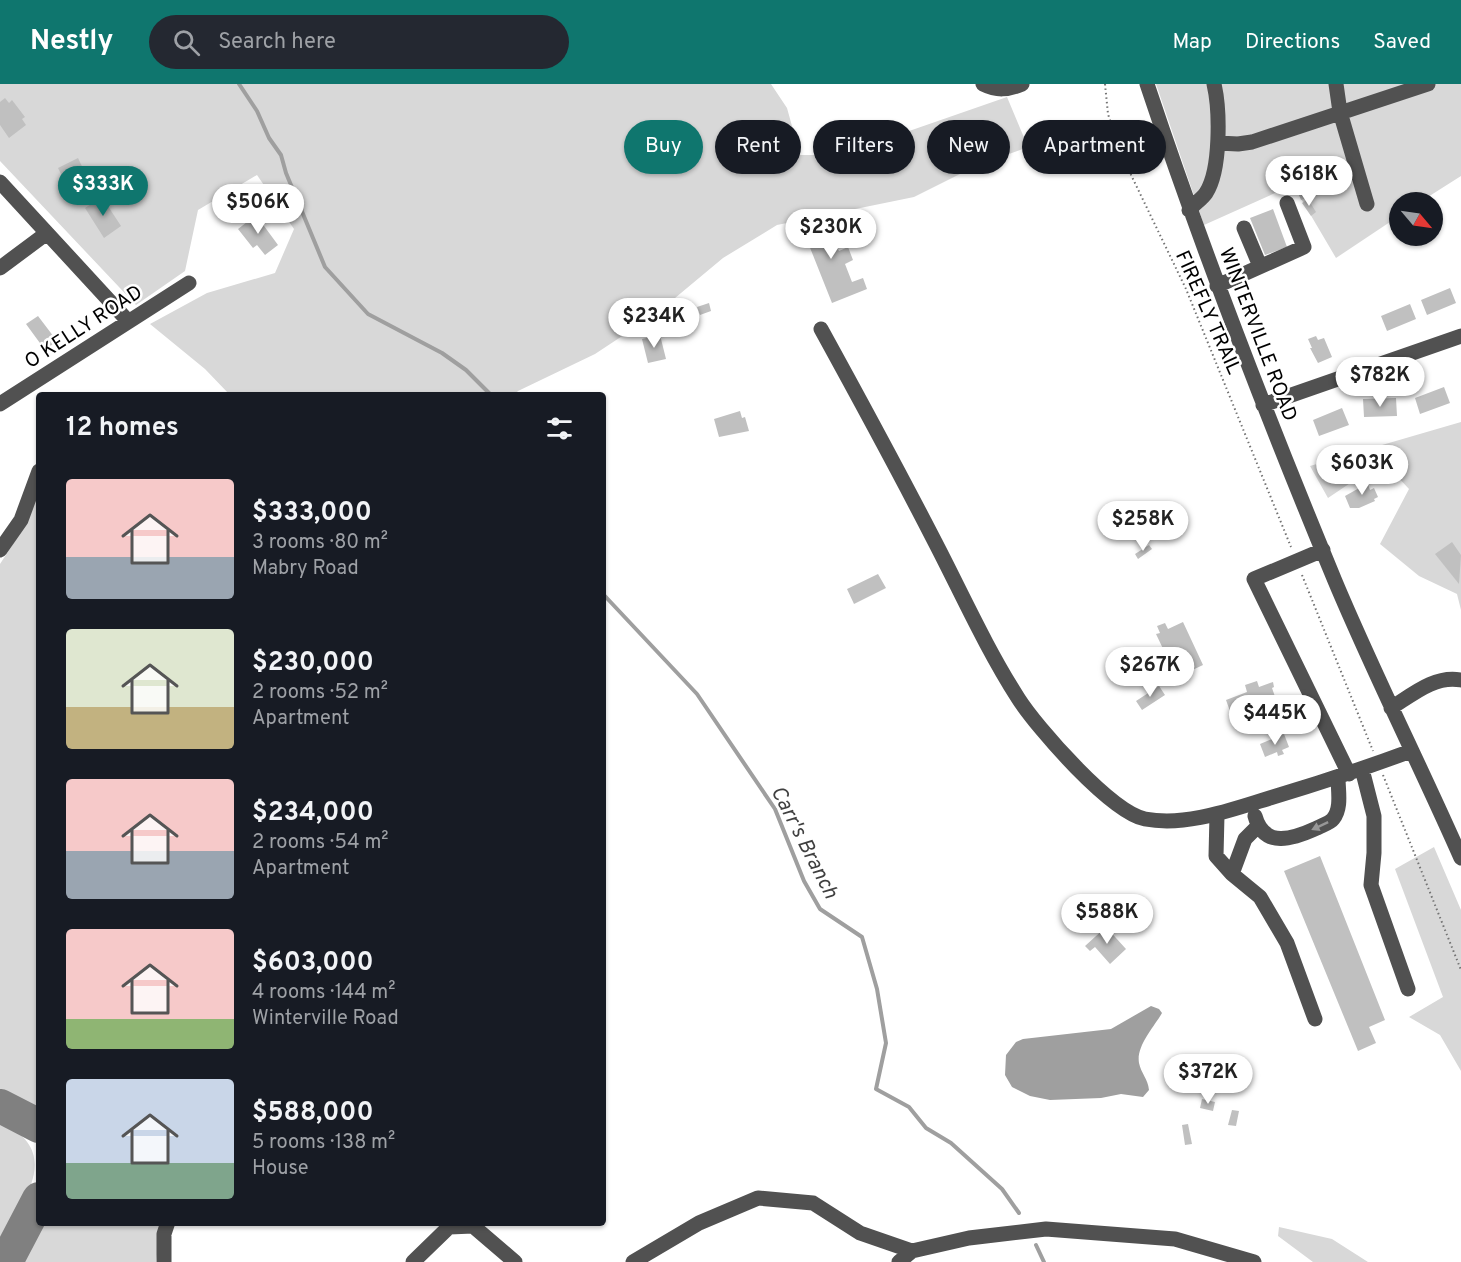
<!DOCTYPE html>
<html lang="en">
<head>
<meta charset="utf-8">
<style>
  body { margin:0; font-family:Overpass,sans-serif; background:#242831; color:#f1f3f6; height:100vh; display:flex; flex-direction:column; font-size:22px; white-space:nowrap }
  * { box-sizing:border-box; margin:0 }
  p { font-size:20px; color:#9ea1a6 }
  .icon { flex:none; width:33px; height:33px; fill:none; stroke:currentColor; stroke-width:2; stroke-linecap:round; stroke-linejoin:round }
  .map { position:relative; flex:1; overflow:hidden }
  .details { position:absolute; left:36px; top:308px; width:570px; height:834px; display:flex; flex-direction:column; background:#171b24; border-radius:6px; box-shadow:0 2px 4px #0004 }
  .details>* { flex:none }
  .guide { position:absolute; left:624px; top:36px; width:570px; height:54px; display:flex; gap:12px }
  .needle { width:39px; rotate:119deg }
  .buttons { position:absolute; left:1389px; top:108px; display:grid; gap:12px }
  .buttons a { display:grid; place-items:center; width:54px; height:54px; border-radius:50%; background:#171b24; box-shadow:0 2px 4px #0004; font-size:30px }
  .price { position:absolute; translate:-50% -51px; padding:0 14px; border-radius:21px; background:#fff; color:#222; font-size:20px; line-height:39px; filter:drop-shadow(0 2px 3px #0008) }
  .price::after { content:''; position:absolute; left:50%; top:36px; width:18px; height:14px; margin-left:-9px; background:inherit; clip-path:polygon(0 0,100% 0,50% 100%) }
  .price.current { background:#0f766e; color:#fff }
  ul { padding:0; list-style:none }
  li { display:flex; align-items:center; gap:18px; height:150px; padding:0 30px }
  li span { display:grid; place-items:center; flex:none; width:168px; height:120px; border-radius:6px; color:#555 }
  li>.icon { margin-inline-start:auto }
  span .icon { width:72px; height:72px; fill:#fffc; stroke-width:1 }
  li b { font-size:26px }
  h2 { display:flex; justify-content:space-between; align-items:center; height:72px; padding:0 30px; font-size:26px }
  .tag { padding:0 21px; border-radius:27px; background:#171b24; box-shadow:0 2px 4px #0004; font-size:21px; line-height:54px }
  .tag.current { background:#0f766e; color:#fff }
  header { display:flex; align-items:center; gap:36px; box-sizing:border-box; height:84px; padding:0 30px; background:#0f766e; color:#fff }
  header strong { font-size:28px }
  nav { display:flex; gap:33px; margin-inline-start:auto; font-size:21px }
  .search { width:420px; height:54px; background:#242831; display:flex; align-items:center; gap:15px; box-sizing:border-box; padding:0 21px; border-radius:33px; color:#9ea1a6; font-size:22px }
  .map>svg:first-child { display:block }
  .green { fill:#d8d8d8 }
  .water { fill:#9f9f9f }
  .lines { fill:none; stroke-linecap:round; stroke-linejoin:round }
  .stream { stroke:#9f9f9f; stroke-width:4 }
  .taxiway { stroke:#808080; stroke-width:34 }
  .building { fill:#c0c0c0 }
  .path { stroke:#737373; stroke-width:2; stroke-dasharray:1.5 3; stroke-linecap:butt }
  .minor { stroke:#515151; stroke-width:15 }
  .oneway { fill:#979797 }
  .labels { text-anchor:middle; stroke-width:5; stroke-linejoin:round; paint-order:stroke }
  .street-label { font-size:20px; fill:#000; stroke:#fff }
  .water-label { font-size:21px; font-style:italic; fill:#404040; stroke:#fff }
</style>
</head>
<body>
<header>
<strong>Nestly</strong>
<div class="search"><svg class="icon" aria-label="search" viewBox="0 0 24 24"><circle cx="10" cy="10" r="6"/><path d="M15 15l6 6"/></svg>Search here</div>
<nav><a>Map</a><a>Directions</a><a>Saved</a></nav>
</header>
<div class="map">
<svg width="1461" height="1178" viewBox="0 0 1461 1178">
  <rect width="100%" height="100%" fill="#fff"/>
  <path class="green" d="M 0,0 L 771,0 L 787,24 L 800,71 L 840,71 L 1007,13 L 1028,63 L 976,82 L 914,113 L 777,141 L 723,174 L 657,229 L 595,270 L 518,307 L 515,310 L 229,310 L 205,285 L 150,240 L 207,209 L 275,189 L 294,145 L 257,91 L 198,126 L 185,187 L 136,221 L 0,77 Z
    M 1156,0 L 1461,0 L 1461,92 L 1420,118 L 1400,118 L 1399,132 L 1336,174 L 1293,101 L 1204,141 Z
    M 1461,338 L 1461,526 L 1457,510 L 1419,492 L 1380,460 L 1409,405 L 1383,377 L 1328,414 L 1310,382 Z
    M 39,401 L 39,1024 L 0,1005 L 0,480 L 28,437 Z
    M 1434,763 L 1461,826 L 1461,987 L 1440,951 L 1409,933 L 1443,913 L 1395,785 Z
    M 0,1038 C 65,1068 23,1116 0,1160 Z
    M 44,1139 L 161,1139 L 156,1178 L 23,1178 Z
    M 1279,1143 L 1332,1155 L 1368,1178 L 1313,1178 L 1278,1152 Z"/>
  <path class="water" d="M 1151,922 L 1159,925 L 1162,929 C 1154,943 1136,962 1139,979 C 1141,989 1148,995 1149,1006 L 1143,1013 L 1121,1010 L 1101,1014 L 1050,1016 L 1030,1012 L 1012,1003 L 1005,991 L 1006,971 L 1016,958 L 1023,955 L 1111,945 Z"/>
  <g class="lines">
    <path class="stream" d="M 239,0 L 257,27 L 269,54 L 281,71 L 286,89 L 325,183 L 368,230 L 442,269 L 466,286 L 490,310
      M 603,510 L 697,610 L 775,725 L 804,797 L 820,825 L 862,853 L 877,905 L 886,959 L 876,1005 L 909,1023 L 926,1044 L 951,1059 L 1002,1105 L 1019,1129
      M 1036,1161 L 1044,1178"/>
    <path class="taxiway" d="M 0,1022 L 39,1042
      M 6,1178 L 39,1115"/>
  </g>
  <path class="building" d="M 5,14 L 9,19 L 12,16 L 25,33 L 22,35 L 26,41 L 9,54 L 0,41 L 0,18 Z
    M 78,74 L 92,103 L 72,112 L 58,84 Z
    M 237,103 L 249,123 L 230,134 L 219,114 Z
    M 1304,103 L 1309,113 L 1301,116 L 1297,106 Z
    M 102,113 L 121,142 L 104,154 L 85,124 Z
    M 1308,115 L 1316,128 L 1311,132 L 1302,119 Z
    M 1273,125 L 1287,163 L 1265,171 L 1250,134 Z
    M 256,131 L 278,161 L 265,171 L 257,161 L 253,164 L 238,145 Z
    M 825,132 L 828,140 L 833,138 L 835,146 L 832,147 L 839,159 L 836,161 L 839,167 L 848,163 L 853,176 L 845,180 L 852,198 L 863,194 L 867,205 L 832,219 L 801,141 Z
    M 1450,204 L 1456,219 L 1427,231 L 1421,216 Z
    M 709,219 L 711,227 L 700,231 L 697,223 Z
    M 1410,220 L 1416,235 L 1387,247 L 1381,232 Z
    M 38,232 L 57,257 L 45,266 L 26,240 Z
    M 660,251 L 666,275 L 648,279 L 642,255 Z
    M 1316,252 L 1318,256 L 1324,254 L 1332,273 L 1318,279 L 1310,264 L 1312,264 L 1308,255 Z
    M 1444,303 L 1450,319 L 1420,330 L 1415,314 Z
    M 1396,314 L 1397,332 L 1364,333 L 1363,315 Z
    M 1342,324 L 1349,341 L 1319,352 L 1313,336 Z
    M 740,327 L 742,334 L 745,333 L 749,347 L 719,353 L 714,335 Z
    M 1367,397 L 1370,406 L 1374,404 L 1378,413 L 1374,415 L 1375,417 L 1359,424 L 1350,424 L 1345,412 L 1361,403 L 1360,399 Z
    M 1452,458 L 1461,471 L 1459,500 L 1435,470 Z
    M 1149,461 L 1152,465 L 1138,475 L 1135,470 Z
    M 878,490 L 886,504 L 854,520 L 847,505 Z
    M 1183,538 L 1203,581 L 1171,596 L 1168,590 L 1176,587 L 1173,583 L 1164,588 L 1158,575 L 1166,571 L 1156,550 L 1160,549 L 1157,542 L 1165,539 L 1168,545 Z
    M 1257,597 L 1259,603 L 1273,598 L 1274,603 L 1272,604 L 1280,627 L 1236,644 L 1226,616 L 1247,608 L 1245,601 Z
    M 1159,602 L 1165,611 L 1142,626 L 1136,617 Z
    M 1284,650 L 1289,663 L 1282,666 L 1284,670 L 1278,672 L 1277,668 L 1265,673 L 1260,660 Z
    M 1320,772 L 1385,936 L 1369,943 L 1376,959 L 1358,967 L 1284,787 Z
    M 1106,843 L 1126,865 L 1110,880 L 1095,863 L 1090,867 L 1085,862 Z
    M 1202,1015 L 1215,1018 L 1213,1027 L 1200,1024 Z
    M 1232,1026 L 1239,1027 L 1236,1042 L 1228,1041 Z
    M 1188,1040 L 1192,1060 L 1185,1061 L 1182,1041 Z"/>
  <g class="lines">
    <path class="path" d="M 1105,0 L 1108,30 L 1120,68 L 1186,205 L 1291,463
      M 1302,491 L 1373,667
      M 1383,691 L 1461,886"/>
    <path class="minor" d="M 983,0 C 997,7 1008,6 1022,0
      M 1147,0 C 1203,168 1267,333 1335,497 C 1374,590 1420,681 1461,774
      M 1336,0 L 1340,28 L 1367,120
      M 1218,59 L 1238,60 L 1252,58 L 1428,0
      M 0,98 L 128,237
      M 1189,126 C 1194,120 1202,115 1206,109 C 1221,86 1220,26 1214,0
      M 1244,144 L 1260,182
      M 0,184 L 47,149
      M 1217,202 L 1304,163 L 1287,119
      M 821,245 C 860,316 898,386 935,458 C 962,510 986,564 1018,614 C 1037,644 1111,728 1145,735 C 1187,743 1233,725 1273,713 C 1320,699 1365,684 1411,667
      M 0,320 L 189,199
      M 1263,321 L 1461,252
      M 0,466 L 21,436 L 39,387
      M 1323,466 L 1254,495 L 1349,690
      M 1391,624 C 1413,610 1435,591 1461,596
      M 1362,685 L 1374,732 L 1374,769 L 1371,801 L 1408,905
      M 1217,731 L 1216,772 L 1232,790
      M 1255,732 C 1264,765 1293,755 1317,744 C 1322,741 1330,739 1333,735 C 1342,724 1338,707 1338,693
      M 1257,743 L 1245,755 L 1232,790 L 1260,813 L 1287,859 L 1315,935
      M 164,1178 L 164,1150 L 168,1138
      M 413,1178 L 449,1143 L 473,1142 L 515,1178
      M 633,1178 L 699,1139 L 758,1114 L 813,1119 L 860,1149 L 912,1167
      M 899,1178 L 912,1167 L 969,1154 L 1046,1145 L 1175,1155 L 1254,1178"/>
  </g>
  <defs><path id="oneway-solid" d="M-6-.8H1V-3.2L6.5 0L1 3.2V.8H-6Z" transform="scale(1.5)"/></defs>
  <use class="oneway" href="#oneway-solid" transform="translate(1320 742) rotate(155)"/>
  <g class="labels">
    <g class="street-label">
      <text transform="translate(1209 228) rotate(66)" y="7">FIREFLY TRAIL</text>
      <text transform="translate(83 242) rotate(-33)" y="7">O KELLY ROAD</text>
      <text transform="translate(1259 250) rotate(69)" y="7">WINTERVILLE ROAD</text>
    </g>
    <g class="water-label">
      <text transform="translate(805 758) rotate(63)" y="7">Carr's Branch</text>
    </g>
  </g>
</svg>
<div class="buttons">
<a><svg class="needle" viewBox="-14 -14 28 28"><path d="M0-13l5 13h-10z" fill="#e53935"/><path d="M0 13l5-13h-10z" fill="#9ea1a6"/></svg></a>
</div>
<b class="price" style="left:1309px;top:123px">$618K</b>
<b class="price current" style="left:103px;top:133px">$333K</b>
<b class="price" style="left:258px;top:151px">$506K</b>
<b class="price" style="left:831px;top:176px">$230K</b>
<b class="price" style="left:654px;top:265px">$234K</b>
<b class="price" style="left:1380px;top:324px">$782K</b>
<b class="price" style="left:1362px;top:412px">$603K</b>
<b class="price" style="left:1143px;top:468px">$258K</b>
<b class="price" style="left:1150px;top:614px">$267K</b>
<b class="price" style="left:1275px;top:662px">$445K</b>
<b class="price" style="left:1107px;top:861px">$588K</b>
<b class="price" style="left:1208px;top:1021px">$372K</b>
<div class="guide">
<a class="tag current">Buy</a>
<a class="tag">Rent</a>
<a class="tag">Filters</a>
<a class="tag">New</a>
<a class="tag">Apartment</a>
</div>
<section class="details">
<h2>12 homes<svg class="icon" aria-label="filters" viewBox="0 0 24 24"><path d="M4 7h16M4 17h16"/><circle cx="9" cy="7" r="2"/><circle cx="15" cy="17" r="2"/></svg></h2>
<ul>
<li><span style="background:linear-gradient(#f6c9c9 65%,#9aa5b1 0)"><svg class="icon" aria-label="home" viewBox="0 0 24 24"><path d="M3 11l9-7 9 7M6 9v11h12V9"/></svg></span><div><b>$333,000</b><p>3 rooms · 80 m²</p><p>Mabry Road</p></div></li>
<li><span style="background:linear-gradient(#dfe7d0 65%,#c2b280 0)"><svg class="icon" aria-label="home" viewBox="0 0 24 24"><path d="M3 11l9-7 9 7M6 9v11h12V9"/></svg></span><div><b>$230,000</b><p>2 rooms · 52 m²</p><p>Apartment</p></div></li>
<li><span style="background:linear-gradient(#f6c9c9 60%,#9aa5b1 0)"><svg class="icon" aria-label="home" viewBox="0 0 24 24"><path d="M3 11l9-7 9 7M6 9v11h12V9"/></svg></span><div><b>$234,000</b><p>2 rooms · 54 m²</p><p>Apartment</p></div></li>
<li><span style="background:linear-gradient(#f6c9c9 75%,#8fb573 0)"><svg class="icon" aria-label="home" viewBox="0 0 24 24"><path d="M3 11l9-7 9 7M6 9v11h12V9"/></svg></span><div><b>$603,000</b><p>4 rooms · 144 m²</p><p>Winterville Road</p></div></li>
<li><span style="background:linear-gradient(#c9d6e8 70%,#7fa58c 0)"><svg class="icon" aria-label="home" viewBox="0 0 24 24"><path d="M3 11l9-7 9 7M6 9v11h12V9"/></svg></span><div><b>$588,000</b><p>5 rooms · 138 m²</p><p>House</p></div></li>
</ul>
</section>
</div>
</body>
</html>
